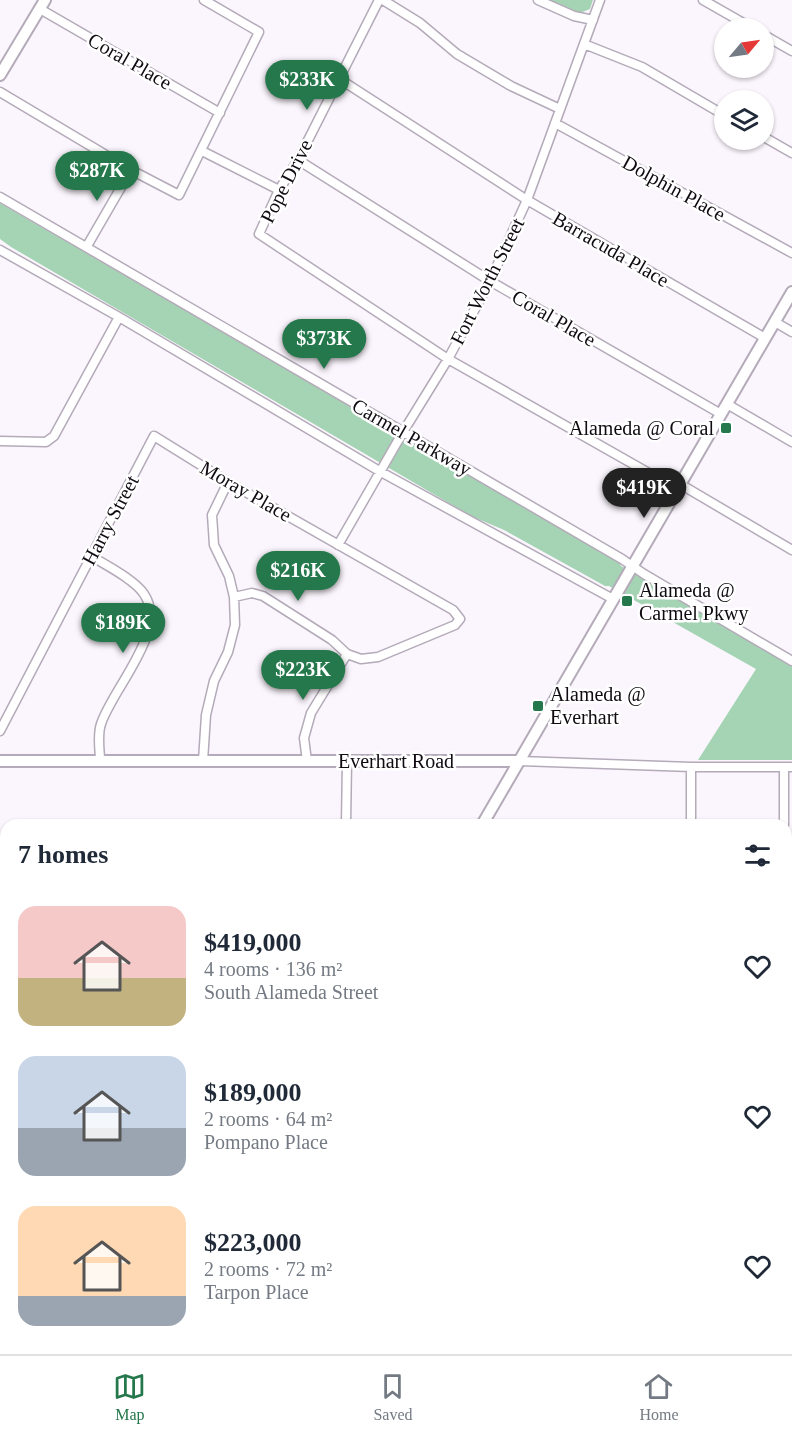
<!DOCTYPE html>
<html lang="en">
<head>
<meta charset="utf-8">
<style>
  body { margin:0; font-family:Georgia,serif; background:#f2f2f3; color:#1f2937; height:100vh; display:flex; flex-direction:column; font-size:22px; white-space:nowrap }
  * { box-sizing:border-box; margin:0 }
  p { font-size:20px; color:#747a83 }
  .icon { flex:none; width:33px; height:33px; fill:none; stroke:currentColor; stroke-width:2; stroke-linecap:round; stroke-linejoin:round }
  .map { position:relative; flex:1; overflow:hidden }
  .drawer { position:absolute; left:0px; top:819px; width:792px; height:536px; display:flex; flex-direction:column; background:#fff; border-radius:18px 18px 0 0; box-shadow:0 2px 4px #0004 }
  .drawer>* { flex:none }
  .needle { width:39px; rotate:61deg }
  .tools { position:absolute; left:714px; top:18px; display:grid; gap:12px }
  .tools a { display:grid; place-items:center; width:60px; height:60px; border-radius:50%; background:#fff; box-shadow:0 2px 4px #0004; font-size:30px }
  .price { position:absolute; translate:-50% -51px; padding:0 14px; border-radius:21px; background:#24784b; color:#fff; font-size:20px; line-height:39px; filter:drop-shadow(0 2px 3px #0008) }
  .price::after { content:''; position:absolute; left:50%; top:36px; width:18px; height:14px; margin-left:-9px; background:inherit; clip-path:polygon(0 0,100% 0,50% 100%) }
  .price.selected { background:#222; color:#fff }
  ul { padding:0; list-style:none }
  li { display:flex; align-items:center; gap:18px; height:150px; padding:0 18px }
  li span { display:grid; place-items:center; flex:none; width:168px; height:120px; border-radius:18px; color:#555 }
  li>.icon { margin-inline-start:auto }
  span .icon { width:72px; height:72px; fill:#fffc; stroke-width:1 }
  li b { font-size:26px }
  h2 { display:flex; justify-content:space-between; align-items:center; height:72px; padding:0 18px; font-size:26px }
  .tab-bar { display:flex; justify-content:space-around; align-items:center; height:84px; border-top:2px solid #e0e1e3; background:#fff; font-size:16px; color:#747a83 }
  .tab-bar a { display:grid; justify-items:center; gap:3px }
  .tab-bar .selected { color:#24784b }
  .map>svg:first-child { display:block }
  .green { fill:#a5d4b4 }
  .lines { fill:none; stroke-linecap:round; stroke-linejoin:round }
  .minor-casing { stroke:#b4aab9; stroke-width:11 }
  .major-casing { stroke:#b4aab9; stroke-width:14 }
  .minor { stroke:#fff; stroke-width:8 }
  .major { stroke:#fff; stroke-width:10 }
  .poi-dot { fill:#24784b; stroke:#fff; stroke-width:2 }
  .labels { text-anchor:middle; stroke-width:5; stroke-linejoin:round; paint-order:stroke }
  .street-label { font-size:20px; fill:#0f0b11; stroke:#fff }
  .poi-label { font-size:20px; fill:#0f0b11; stroke:#fff; text-anchor:start }
</style>
</head>
<body>
<div class="map">
<svg width="792" height="1354" viewBox="0 0 792 1354">
  <rect width="100%" height="100%" fill="#fbf6fd"/>
  <path class="green" d="M 550,0 L 593,0 L 590,9 L 580,13 Z
    M 0,203 L 619,562 L 621,566 L 792,665 L 792,760 L 698,760 L 756,669 L 609,586 L 605,586 L 504,530 L 471,516 L 11,247 L 0,239 Z"/>
  <g class="lines">
    <g class="minor-casing">
      <path id="minor" d="M 379,0 L 298,160 L 279,190 L 259,234 L 448,359 L 677,489
        M 383,0 L 420,23 L 457,54 L 511,86 L 560,109
        M 538,0 L 574,16 L 593,20
        M 703,0 L 752,28
        M 40,9 L 220,113
        M 764,35 L 792,51
        M 584,44 L 642,67 L 724,115
        M 338,78 L 527,200 L 765,338
        M 0,92 L 131,170 L 179,195 L 259,32 L 204,0
        M 555,123 L 792,253
        M 764,137 L 792,153
        M 202,151 L 279,190
        M 298,160 L 490,281 L 721,414
        M 0,197 L 622,559 L 644,574 L 792,661
        M 87,246 L 131,170
        M 0,250 L 119,317 L 381,472 L 613,599
        M 775,322 L 792,332
        M 727,404 L 792,442
        M 0,441 L 46,442 L 54,436 L 119,317
        M 680,484 L 792,550
        M 338,545 L 403,432 L 448,359 L 490,281 L 527,200 L 600,0
        M 91,556 C 106,565 135,580 144,594 C 169,631 112,689 101,724 C 97,735 100,750 100,761
        M 0,731 L 154,436 L 228,482 L 453,610 L 460,619 L 455,625 L 378,657 L 361,659 L 347,654 L 332,640 L 263,596 L 252,593 L 234,597
        M 203,761 L 206,715 L 214,681 L 228,652 L 235,625 L 234,597 L 229,576 L 214,545 L 212,515 L 228,482
        M 307,761 L 304,738 L 311,713 L 347,654
        M 520,761 L 691,767 L 792,767
        M 691,767 L 691,825
        M 784,767 L 784,825
        M 346,825 L 347,761
        M 0,852 L 6,852
        M 786,871 L 792,885
        M 0,938 L 6,938
        M 786,984 L 792,992
        M 0,1026 L 6,1026
        M 786,1026 L 792,1009
        M 0,1112 L 6,1112
        M 786,1117 L 792,1117
        M 0,1198 L 6,1198
        M 786,1261 L 792,1261
        M 0,1283 L 6,1283
        M 234,1348 L 234,1354
        M 334,1354 L 345,1349"/>
    </g>
    <g class="major-casing">
      <path id="major" d="M 0,75 L 45,0
        M 0,761 L 520,761
        M 482,825 L 792,292
        M 345,1354 L 345,1348"/>
    </g>
    <use href="#minor" class="minor"/>
    <use href="#major" class="major"/>
  </g>
  <g class="poi-dot">
    <rect x="720" y="422" width="12" height="12" rx="3"/>
    <rect x="621" y="595" width="12" height="12" rx="3"/>
    <rect x="532" y="700" width="12" height="12" rx="3"/>
  </g>
  <g class="labels">
    <g class="street-label">
      <text transform="translate(130 61) rotate(30)" y="7">Coral Place</text>
      <text transform="translate(286 181) rotate(-63)" y="7">Pope Drive</text>
      <text transform="translate(674 188) rotate(29)" y="7">Dolphin Place</text>
      <text transform="translate(611 249) rotate(30)" y="7">Barracuda Place</text>
      <text transform="translate(487 281) rotate(-63)" y="7">Fort Worth Street</text>
      <text transform="translate(554 318) rotate(30)" y="7">Coral Place</text>
      <text transform="translate(412 437) rotate(30)" y="7">Carmel Parkway</text>
      <text transform="translate(246 491) rotate(30)" y="7">Moray Place</text>
      <text transform="translate(110 520) rotate(-62)" y="7">Harry Street</text>
      <text x="396" y="768">Everhart Road</text>
    </g>
    <g class="poi-label">
      <text x="714" y="435" text-anchor="end">Alameda @ Coral</text>
      <text x="639" y="597">Alameda @<tspan x="639" dy="23">Carmel Pkwy</tspan></text>
      <text x="550" y="701">Alameda @<tspan x="550" dy="23">Everhart</tspan></text>
    </g>
  </g>
</svg>
<div class="tools">
<a><svg class="needle" viewBox="-14 -14 28 28"><path d="M0-13l5 13h-10z" fill="#e53935"/><path d="M0 13l5-13h-10z" fill="#747a83"/></svg></a>
<a><svg class="icon" aria-label="layers" viewBox="0 0 24 24"><path d="M12 4l9 5-9 5-9-5zM3 14l9 5 9-5"/></svg></a>
</div>
<b class="price" style="left:307px;top:111px">$233K</b>
<b class="price" style="left:97px;top:202px">$287K</b>
<b class="price" style="left:324px;top:370px">$373K</b>
<b class="price selected" style="left:644px;top:519px">$419K</b>
<b class="price" style="left:298px;top:602px">$216K</b>
<b class="price" style="left:123px;top:654px">$189K</b>
<b class="price" style="left:303px;top:701px">$223K</b>
<section class="drawer">
<h2>7 homes<svg class="icon" aria-label="filters" viewBox="0 0 24 24"><path d="M4 7h16M4 17h16"/><circle cx="9" cy="7" r="2"/><circle cx="15" cy="17" r="2"/></svg></h2>
<ul>
<li><span style="background:linear-gradient(#f6c9c9 60%,#c2b280 0)"><svg class="icon" aria-label="home" viewBox="0 0 24 24"><path d="M3 11l9-7 9 7M6 9v11h12V9"/></svg></span><div><b>$419,000</b><p>4 rooms · 136 m²</p><p>South Alameda Street</p></div><svg class="icon" aria-label="heart" viewBox="0 0 24 24"><path d="M12 20l-8-8c-3-5 5-10 8-4 3-6 11-1 8 4z"/></svg></li>
<li><span style="background:linear-gradient(#c9d6e8 60%,#9aa5b1 0)"><svg class="icon" aria-label="home" viewBox="0 0 24 24"><path d="M3 11l9-7 9 7M6 9v11h12V9"/></svg></span><div><b>$189,000</b><p>2 rooms · 64 m²</p><p>Pompano Place</p></div><svg class="icon" aria-label="heart" viewBox="0 0 24 24"><path d="M12 20l-8-8c-3-5 5-10 8-4 3-6 11-1 8 4z"/></svg></li>
<li><span style="background:linear-gradient(#ffd9b3 75%,#9aa5b1 0)"><svg class="icon" aria-label="home" viewBox="0 0 24 24"><path d="M3 11l9-7 9 7M6 9v11h12V9"/></svg></span><div><b>$223,000</b><p>2 rooms · 72 m²</p><p>Tarpon Place</p></div><svg class="icon" aria-label="heart" viewBox="0 0 24 24"><path d="M12 20l-8-8c-3-5 5-10 8-4 3-6 11-1 8 4z"/></svg></li>
</ul>
</section>
</div>
<nav class="tab-bar">
<a class="selected"><svg class="icon" aria-label="map" viewBox="0 0 24 24"><path d="M3 6l6-2 6 2 6-2v14l-6 2-6-2-6 2zM9 4v14M15 6v14"/></svg>Map</a>
<a><svg class="icon" aria-label="saved" viewBox="0 0 24 24"><path d="M7 4h10v16l-5-4-5 4z"/></svg>Saved</a>
<a><svg class="icon" aria-label="home" viewBox="0 0 24 24"><path d="M3 11l9-7 9 7M6 9v11h12V9"/></svg>Home</a>
</nav>
</body>
</html>
